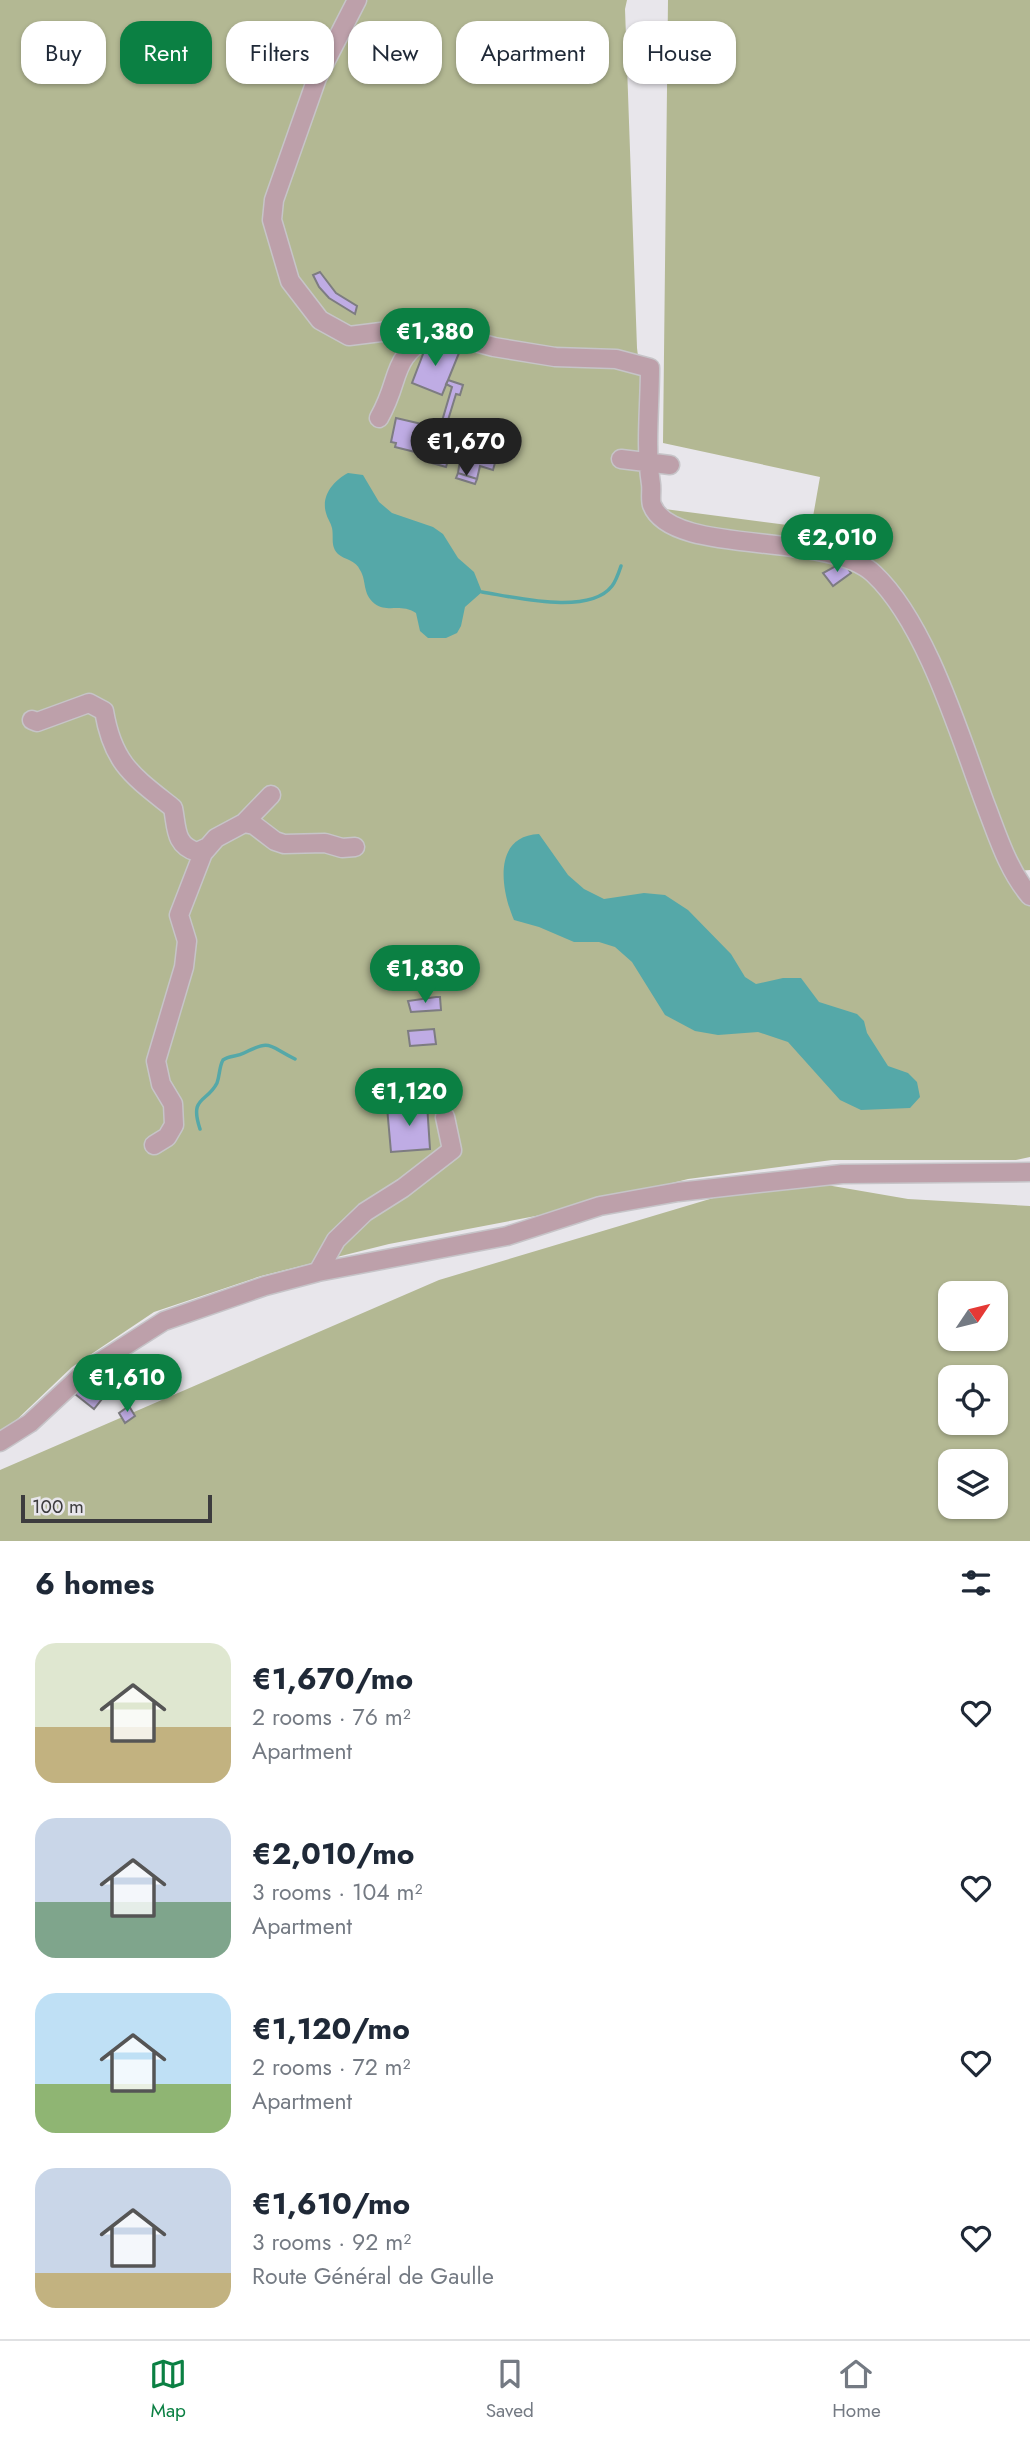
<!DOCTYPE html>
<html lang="en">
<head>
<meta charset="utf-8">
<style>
  body { margin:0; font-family:Jost,sans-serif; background:#f2f2f3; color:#1f2937; height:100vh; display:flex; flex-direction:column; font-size:26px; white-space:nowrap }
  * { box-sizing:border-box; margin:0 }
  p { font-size:23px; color:#747a83 }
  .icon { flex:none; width:38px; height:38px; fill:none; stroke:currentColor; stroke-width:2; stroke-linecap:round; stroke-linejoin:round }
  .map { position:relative; height:1541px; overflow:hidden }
  .side { display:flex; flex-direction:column; background:#fff; flex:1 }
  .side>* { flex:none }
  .banner { position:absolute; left:21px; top:21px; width:989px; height:63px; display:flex; gap:14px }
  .needle { width:46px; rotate:55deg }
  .controls { position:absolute; left:938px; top:1281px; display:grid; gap:14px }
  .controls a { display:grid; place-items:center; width:70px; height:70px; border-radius:14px; background:#fff; box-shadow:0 2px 5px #0004; font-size:35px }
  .scale { position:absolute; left:21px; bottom:18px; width:191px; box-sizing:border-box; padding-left:7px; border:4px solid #3d3c3e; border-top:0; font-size:19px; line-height:24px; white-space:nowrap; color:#3d3c3e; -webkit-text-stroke:5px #e8e6eb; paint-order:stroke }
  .price { position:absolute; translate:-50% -60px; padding:0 16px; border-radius:24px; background:#0b8043; color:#fff; font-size:23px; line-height:46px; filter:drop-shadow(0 2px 4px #0008) }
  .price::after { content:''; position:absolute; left:50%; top:42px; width:21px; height:16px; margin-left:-10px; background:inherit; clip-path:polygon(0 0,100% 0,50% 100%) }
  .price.active { background:#222; color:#fff }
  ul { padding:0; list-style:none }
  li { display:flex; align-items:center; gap:21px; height:175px; padding:0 35px }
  li span { display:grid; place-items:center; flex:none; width:196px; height:140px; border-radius:21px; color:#555 }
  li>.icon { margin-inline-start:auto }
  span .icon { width:84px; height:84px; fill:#fffc; stroke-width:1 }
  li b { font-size:30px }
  h2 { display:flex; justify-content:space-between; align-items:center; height:84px; padding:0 35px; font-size:30px }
  .pill { padding:0 24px; border-radius:21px; background:#fff; box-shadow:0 2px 5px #0004; font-size:24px; line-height:63px }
  .pill.active { background:#0b8043; color:#fff }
  .menu { display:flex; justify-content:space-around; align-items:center; height:98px; border-top:2px solid #e0e1e3; background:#fff; font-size:19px; color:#747a83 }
  .menu a { display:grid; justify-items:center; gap:4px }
  .menu .active { color:#0b8043 }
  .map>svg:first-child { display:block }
  .green { fill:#b3b893; fill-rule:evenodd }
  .water { fill:#55a8a8 }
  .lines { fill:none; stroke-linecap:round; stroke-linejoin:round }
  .stream { stroke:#55a8a8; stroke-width:3.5 }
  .building { fill:#bface4; stroke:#7d7c81; stroke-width:2 }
  .minor-casing { stroke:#c6c4c8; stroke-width:21 }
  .minor { stroke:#bda0aa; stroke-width:18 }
</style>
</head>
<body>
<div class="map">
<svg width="1030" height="1541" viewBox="0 0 1030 1541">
  <rect width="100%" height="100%" fill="#e8e6eb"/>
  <path class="green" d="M 0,0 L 627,0 L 625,9 L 637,348 L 657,508 L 811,528 L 820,477 L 663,443 L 668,0 L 1030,0 L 1030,870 L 1017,871 L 1030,885 L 1030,1157 L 1016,1160 L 832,1160 L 688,1179 L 562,1211 L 389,1244 L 261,1276 L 154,1312 L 72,1367 L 8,1428 L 0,1431 Z
    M 815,1183 L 908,1199 L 1030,1206 L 1030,1541 L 0,1541 L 0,1470 L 439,1280 L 730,1193 ZM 950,1293 L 996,1293 L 996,1339 L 950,1339 ZM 950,1377 L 996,1377 L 996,1423 L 950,1423 ZM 950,1461 L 996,1461 L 996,1507 L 950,1507 Z"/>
  <path class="water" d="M 348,473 L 363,475 L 379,502 L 392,513 L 433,527 L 443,534 L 458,558 L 474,572 L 482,592 L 465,607 L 461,626 L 457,633 L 446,638 L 428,638 L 420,631 L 416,613 C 400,603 388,613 375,604 C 362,594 367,581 360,570 C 356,560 345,560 338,554 C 330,546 334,537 332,528 C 331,523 327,518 326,513 C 321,496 333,481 348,473 Z
    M 539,834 L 568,875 L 584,889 L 604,899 L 644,893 L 665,895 L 688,910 L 731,954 L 745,977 L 756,984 L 783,978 L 801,978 L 819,1002 L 857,1014 L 864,1021 L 867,1033 L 888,1066 L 908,1073 L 917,1082 L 920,1097 L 910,1108 L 861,1110 L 840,1100 L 788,1042 L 758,1032 L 718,1035 L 695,1031 L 665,1015 L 632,962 L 615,947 L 599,942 L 574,942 L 539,927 L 514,920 C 501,890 492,836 539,834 Z"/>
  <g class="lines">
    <path class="stream" d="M 482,592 C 514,597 589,616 612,586 C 616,581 619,572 621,566
      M 200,1129 C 189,1096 207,1103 217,1083 C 220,1075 219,1067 223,1060 C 230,1055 237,1057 244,1053 C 272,1039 268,1046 295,1059"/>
  </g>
  <path class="building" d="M 320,272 L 336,293 L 357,306 L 355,314 L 329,298 L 319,287 L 313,275 Z
    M 428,341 L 459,353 L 442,395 L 412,383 Z
    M 448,380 L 463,385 L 460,395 L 456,394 L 445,430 L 440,428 L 452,387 L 446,384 Z
    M 396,418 L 426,425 L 419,453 L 395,447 L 396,443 L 391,442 Z
    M 478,426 L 497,431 L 491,450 L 498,452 L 493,470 L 480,466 L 477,479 L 458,473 L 460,460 L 449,457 L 446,467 L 432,463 L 436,451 L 430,449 L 435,427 L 457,433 L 456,439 L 474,444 Z
    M 458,473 L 477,479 L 475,484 L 456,478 Z
    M 843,562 L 851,573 L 833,586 L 823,573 Z
    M 436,997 L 440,997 L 441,1010 L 411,1012 L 408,1001 Z
    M 434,1029 L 436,1044 L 410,1046 L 408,1031 Z
    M 427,1104 L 430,1149 L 391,1152 L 387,1107 Z
    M 95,1376 L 109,1390 L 94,1409 L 75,1394 Z
    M 129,1406 L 135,1416 L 125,1423 L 119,1413 Z"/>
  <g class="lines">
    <g class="minor-casing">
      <path id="minor" d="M 357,0 L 317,78 L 274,200 L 272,220 L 290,281 L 320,320 L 349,336 L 405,329 L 427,329 L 494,347 L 555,357 L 616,359 L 650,368 C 650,407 645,446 651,484 C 652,490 650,500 652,505 C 672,557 828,530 874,574 C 927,624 960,737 986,806 C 998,837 1008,870 1030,896
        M 379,418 C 403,376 387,361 435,331
        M 621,459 L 670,465
        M 32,720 L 37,722 L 89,703 L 104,711 C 113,764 133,776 173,808 C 177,827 174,845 197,852 L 208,847
        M 244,823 L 271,795
        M 154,1145 L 167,1137 L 174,1125 L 173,1104 L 161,1084 L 156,1061 L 184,967 L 187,941 L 179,915 L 203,853 L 216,838 L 244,823 L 254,825 L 275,841 L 284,844 L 325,843 L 342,848 L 355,847
        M 318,1272 L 336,1240 L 365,1212 L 403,1188 L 452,1150 L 445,1117
        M 0,1442 L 30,1423 L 87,1370 L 164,1321 L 265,1286 L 318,1272 L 507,1236 L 600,1206 L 678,1192 L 842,1174 L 1030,1172"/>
    </g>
    <use href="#minor" class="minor"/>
  </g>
</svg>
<div class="controls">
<a><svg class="needle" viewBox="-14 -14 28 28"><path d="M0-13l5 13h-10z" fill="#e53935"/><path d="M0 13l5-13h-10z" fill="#747a83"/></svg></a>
<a><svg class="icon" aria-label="locate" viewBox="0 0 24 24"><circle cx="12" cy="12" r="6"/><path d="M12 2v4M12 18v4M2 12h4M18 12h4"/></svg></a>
<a><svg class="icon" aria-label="layers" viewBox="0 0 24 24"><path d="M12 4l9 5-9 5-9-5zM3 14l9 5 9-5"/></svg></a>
</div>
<div class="scale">100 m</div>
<b class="price" style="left:435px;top:368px">€1,380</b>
<b class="price active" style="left:466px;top:478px">€1,670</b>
<b class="price" style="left:837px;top:574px">€2,010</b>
<b class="price" style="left:425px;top:1005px">€1,830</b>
<b class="price" style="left:409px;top:1128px">€1,120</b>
<b class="price" style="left:127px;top:1414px">€1,610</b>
<div class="banner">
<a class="pill">Buy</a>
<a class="pill active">Rent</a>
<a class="pill">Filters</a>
<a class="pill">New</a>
<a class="pill">Apartment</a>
<a class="pill">House</a>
</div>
</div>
<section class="side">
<h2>6 homes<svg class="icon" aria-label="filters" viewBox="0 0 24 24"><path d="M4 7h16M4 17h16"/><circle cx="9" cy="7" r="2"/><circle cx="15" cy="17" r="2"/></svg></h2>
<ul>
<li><span style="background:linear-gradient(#dfe7d0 60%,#c2b280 0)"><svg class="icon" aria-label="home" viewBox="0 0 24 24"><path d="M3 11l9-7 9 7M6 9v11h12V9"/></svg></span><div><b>€1,670/mo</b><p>2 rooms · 76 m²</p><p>Apartment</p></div><svg class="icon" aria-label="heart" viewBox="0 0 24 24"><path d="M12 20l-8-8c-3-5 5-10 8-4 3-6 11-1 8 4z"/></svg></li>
<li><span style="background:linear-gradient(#c9d6e8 60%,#7fa58c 0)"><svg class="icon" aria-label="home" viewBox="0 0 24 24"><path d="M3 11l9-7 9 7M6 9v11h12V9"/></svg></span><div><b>€2,010/mo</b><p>3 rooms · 104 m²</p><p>Apartment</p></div><svg class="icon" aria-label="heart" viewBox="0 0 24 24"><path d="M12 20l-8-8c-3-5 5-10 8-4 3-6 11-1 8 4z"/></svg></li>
<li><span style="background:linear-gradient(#bfe0f5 65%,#8fb573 0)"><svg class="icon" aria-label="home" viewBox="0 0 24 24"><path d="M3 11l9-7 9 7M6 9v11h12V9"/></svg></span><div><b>€1,120/mo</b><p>2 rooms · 72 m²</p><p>Apartment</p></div><svg class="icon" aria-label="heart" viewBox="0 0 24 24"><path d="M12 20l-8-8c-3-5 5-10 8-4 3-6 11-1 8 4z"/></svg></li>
<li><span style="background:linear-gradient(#c9d6e8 75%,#c2b280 0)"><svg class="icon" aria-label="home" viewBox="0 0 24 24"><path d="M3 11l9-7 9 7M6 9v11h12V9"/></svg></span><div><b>€1,610/mo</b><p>3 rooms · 92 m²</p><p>Route Général de Gaulle</p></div><svg class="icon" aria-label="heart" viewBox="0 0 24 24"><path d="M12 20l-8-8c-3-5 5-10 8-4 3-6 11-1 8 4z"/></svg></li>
</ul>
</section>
<nav class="menu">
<a class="active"><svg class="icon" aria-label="map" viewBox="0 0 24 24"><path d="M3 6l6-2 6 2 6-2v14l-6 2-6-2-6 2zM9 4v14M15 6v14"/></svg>Map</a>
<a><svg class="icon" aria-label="saved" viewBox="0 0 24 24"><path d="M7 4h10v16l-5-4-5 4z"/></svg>Saved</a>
<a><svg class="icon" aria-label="home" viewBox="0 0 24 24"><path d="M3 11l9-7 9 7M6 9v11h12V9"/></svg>Home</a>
</nav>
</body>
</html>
